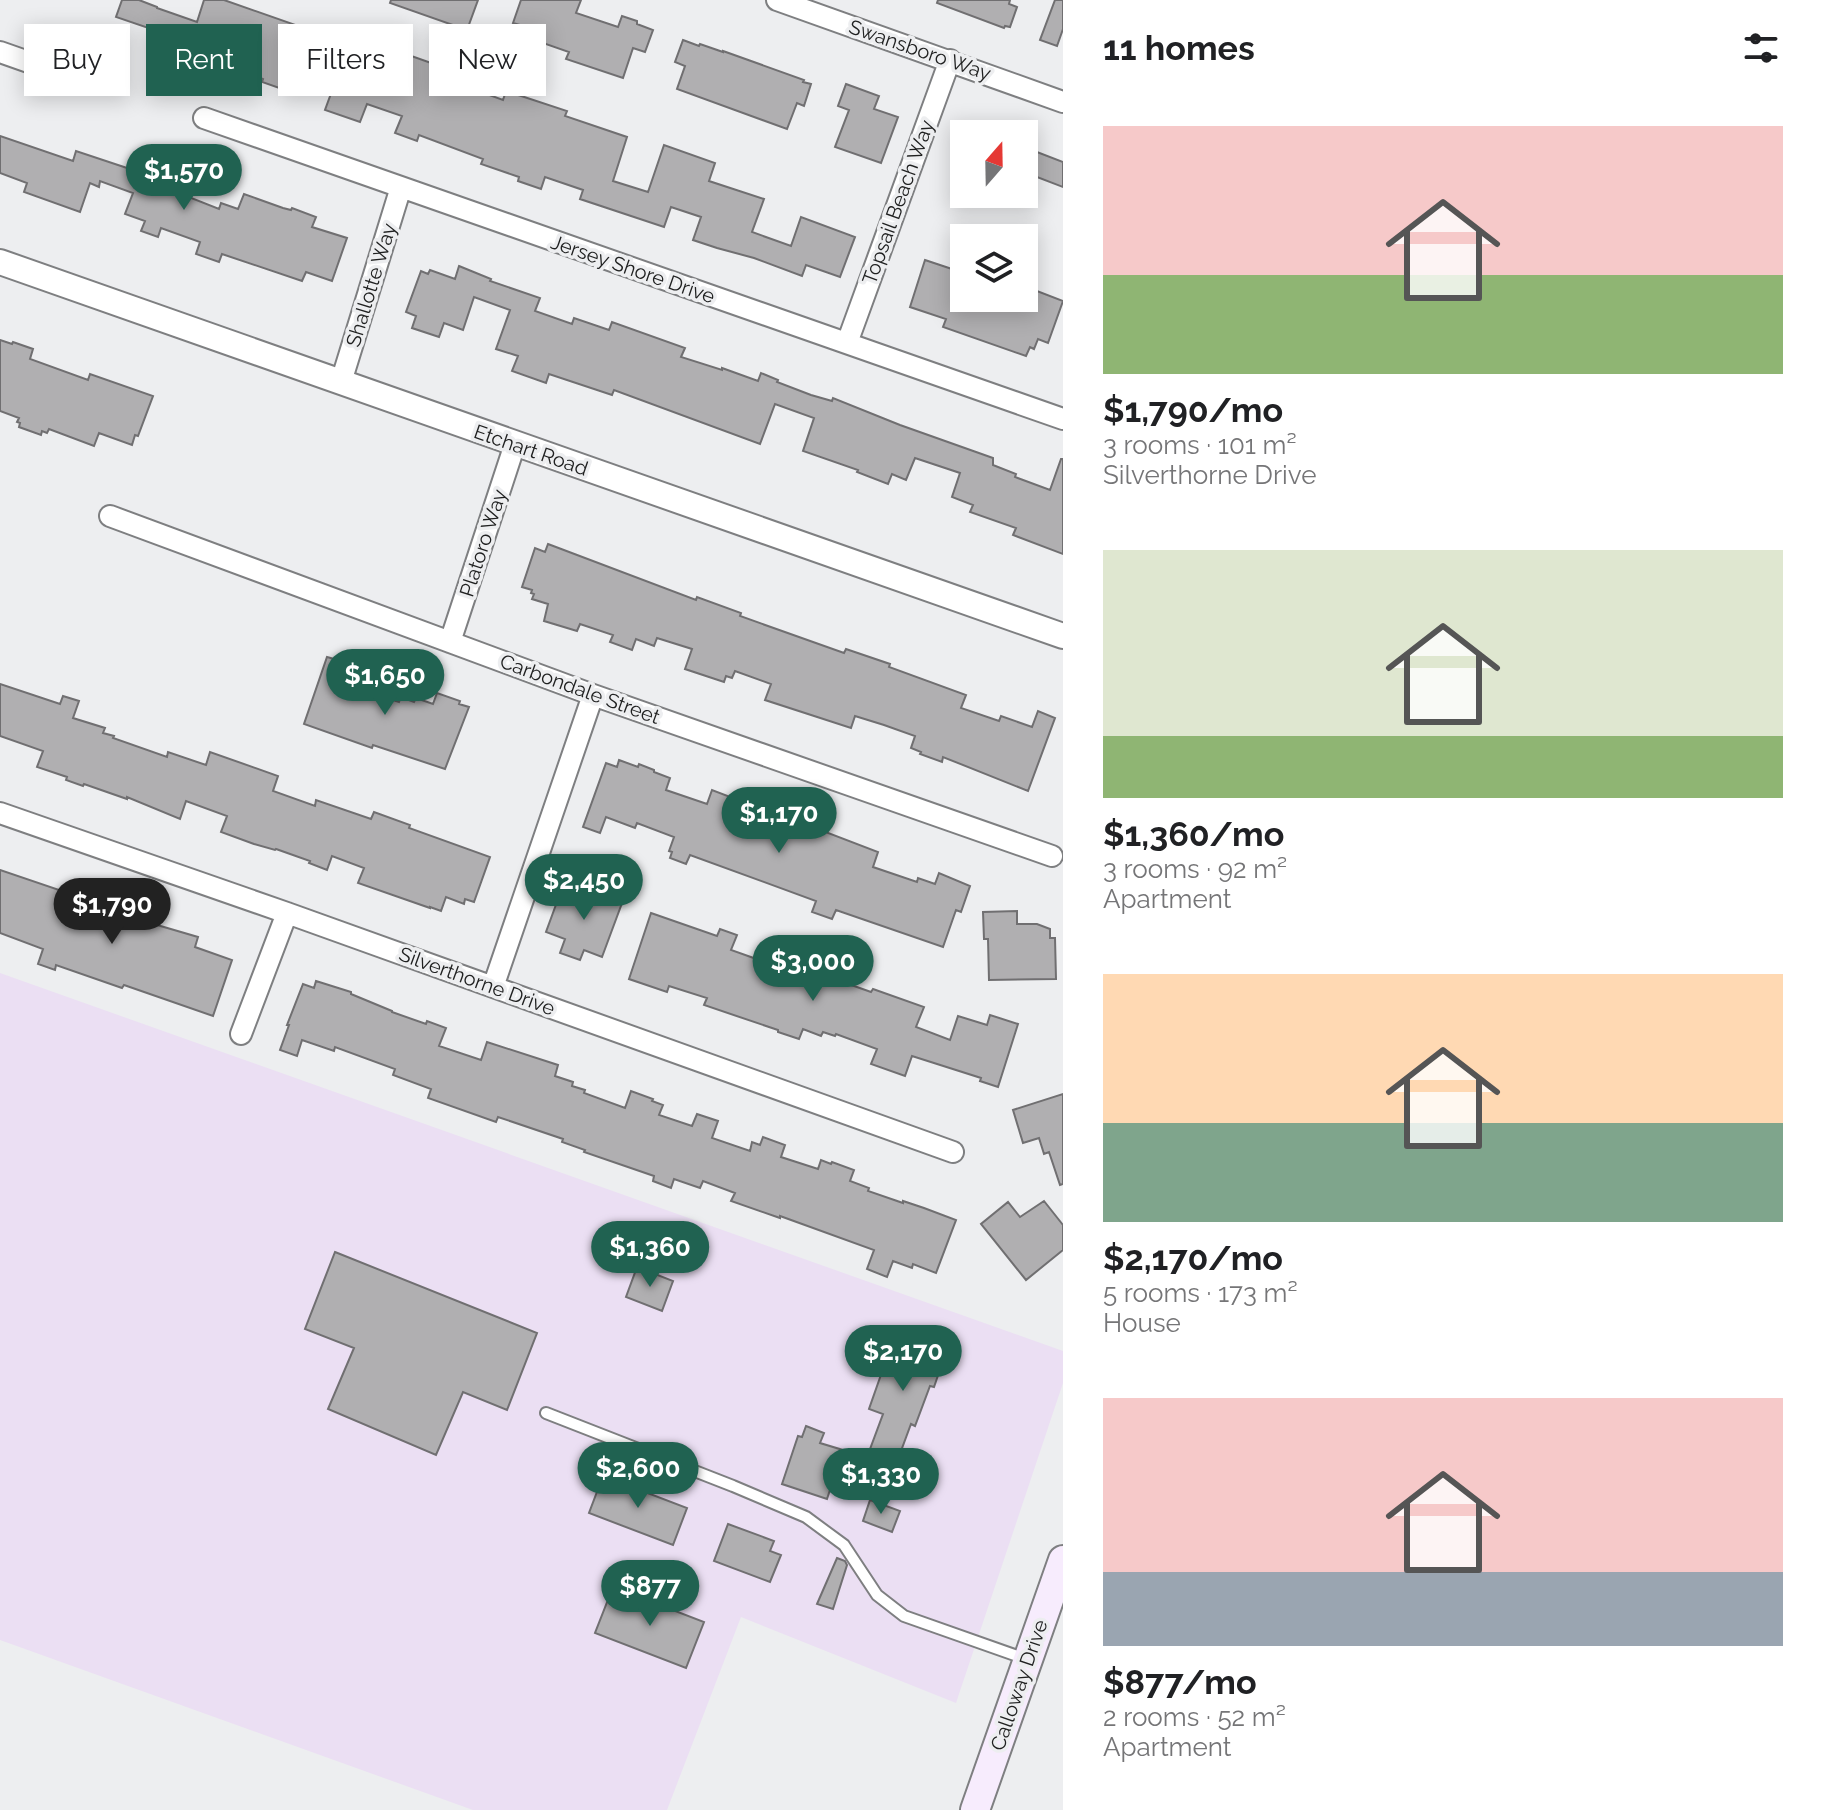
<!DOCTYPE html>
<html lang="en">
<head>
<meta charset="utf-8">
<style>
  body { margin:0; font-family:Raleway,sans-serif; background:#f6f6f6; color:#202124; height:100vh; display:flex; flex-direction:column; font-size:30px; white-space:nowrap }
  * { box-sizing:border-box; margin:0 }
  p { font-size:26px; color:#757577 }
  .icon { flex:none; width:44px; height:44px; fill:none; stroke:currentColor; stroke-width:2; stroke-linecap:round; stroke-linejoin:round }
  .map { position:relative; flex:1; overflow:hidden }
  .drawer { display:flex; flex-direction:column; background:#fff; width:760px }
  .drawer>* { flex:none }
  .top-card { position:absolute; left:24px; top:24px; width:760px; height:72px; display:flex; gap:16px }
  .needle { width:52px; rotate:20deg }
  .fabs { position:absolute; left:950px; top:120px; display:grid; gap:16px }
  .fabs a { display:grid; place-items:center; width:88px; height:88px; border-radius:0px; background:#fff; box-shadow:0 4px 20px #0003; font-size:40px }
  .price { position:absolute; translate:-50% -68px; padding:0 18px; border-radius:28px; background:#206251; color:#fff; font-size:26px; line-height:52px; filter:drop-shadow(0 2px 4px #0008) }
  .price::after { content:''; position:absolute; left:50%; top:48px; width:24px; height:18px; margin-left:-12px; background:inherit; clip-path:polygon(0 0,100% 0,50% 100%) }
  .price.on { background:#222; color:#fff }
  ul { padding:0; list-style:none }
  li { display:grid; align-content:center; gap:16px; height:424px; padding:0 40px }
  li span { display:grid; place-items:center; height:248px; border-radius:0px; color:#555 }
  li>.icon { margin-inline-start:auto }
  span .icon { width:144px; height:144px; fill:#fffc; stroke-width:1 }
  li b { font-size:34px }
  h2 { display:flex; justify-content:space-between; align-items:center; height:96px; padding:0 40px; font-size:34px }
  .tag { padding:0 28px; border-radius:0px; background:#fff; box-shadow:0 4px 20px #0003; font-size:28px; line-height:72px }
  .tag.on { background:#206251; color:#fff }
  main { display:flex; flex:1; min-height:0 }
  .map>svg:first-child { display:block }
  .industrial { fill:#ebdff3 }
  .building { fill:#b0afb1; stroke:#706f71; stroke-width:2 }
  .lines { fill:none; stroke-linecap:round; stroke-linejoin:round }
  .service-casing { stroke:#7e7f81; stroke-width:14 }
  .minor-casing { stroke:#7e7f81; stroke-width:24 }
  .tertiary-casing { stroke:#7e7f81; stroke-width:28 }
  .secondary-casing { stroke:#7e7f81; stroke-width:32 }
  .service { stroke:#fff; stroke-width:10 }
  .minor { stroke:#fff; stroke-width:20 }
  .tertiary { stroke:#fff; stroke-width:24 }
  .secondary { stroke:#f7ecfd; stroke-width:28 }
  .labels { text-anchor:middle; stroke-width:7; stroke-linejoin:round; paint-order:stroke }
  .street-label { font-size:20px; fill:#202121; stroke:#edeef0 }
</style>
</head>
<body>
<main>
<div class="map">
<svg width="1063" height="1810" viewBox="0 0 1063 1810">
  <rect width="100%" height="100%" fill="#edeef0"/>
  <path class="industrial" d="M 0,973 L 1063,1351 L 1063,1383 L 956,1703 L 741,1617 L 667,1810 L 473,1810 L 0,1640 Z"/>
  <path class="building" d="M 122,0 L 139,0 L 157,7 L 157,8 L 197,22 L 204,0 L 224,0 L 358,47 L 360,41 L 373,46 L 376,37 L 399,45 L 397,51 L 448,69 L 445,79 L 503,100 L 506,91 L 567,111 L 565,116 L 627,137 L 613,181 L 648,192 L 664,145 L 715,163 L 709,181 L 764,199 L 752,232 L 791,246 L 801,217 L 855,237 L 840,277 L 806,265 L 802,276 L 754,258 L 717,248 L 693,240 L 701,217 L 671,207 L 664,227 L 580,199 L 583,190 L 545,177 L 541,189 L 518,181 L 519,177 L 481,164 L 483,159 L 419,135 L 417,141 L 395,133 L 402,116 L 367,104 L 360,122 L 325,110 L 333,88 L 291,73 L 285,90 L 262,82 L 263,79 L 253,75 L 258,60 L 210,43 L 207,53 L 184,46 L 185,43 L 174,39 L 175,37 L 116,17 Z
    M 391,0 L 478,0 L 467,30 L 390,3 Z
    M 521,0 L 581,0 L 576,13 L 618,27 L 622,16 L 637,21 L 637,24 L 653,30 L 645,52 L 633,48 L 623,78 L 566,59 L 569,52 L 520,35 L 523,26 L 513,23 Z
    M 938,0 L 1010,0 L 1009,4 L 1017,7 L 1010,27 L 1005,26 L 1004,28 L 937,3 Z
    M 1055,0 L 1063,0 L 1063,29 L 1057,46 L 1040,40 Z
    M 683,40 L 699,46 L 700,44 L 723,52 L 723,51 L 804,80 L 803,82 L 811,84 L 804,106 L 797,103 L 787,129 L 677,89 L 685,66 L 675,62 Z
    M 846,84 L 879,96 L 874,109 L 898,117 L 881,163 L 835,147 L 849,110 L 838,106 Z
    M 0,136 L 73,161 L 76,151 L 130,169 L 131,167 L 141,170 L 141,168 L 190,186 L 186,196 L 219,209 L 221,203 L 238,209 L 244,194 L 283,208 L 291,210 L 292,208 L 316,217 L 312,227 L 347,238 L 332,281 L 306,272 L 302,281 L 222,254 L 219,262 L 196,254 L 200,242 L 161,228 L 158,237 L 141,231 L 145,221 L 125,214 L 133,193 L 100,181 L 99,187 L 90,183 L 80,212 L 24,192 L 27,183 L 0,173 Z
    M 1024,147 L 1063,162 L 1063,187 L 1024,172 Z
    M 925,260 L 964,273 L 964,298 L 1024,298 L 1024,286 L 1063,301 L 1048,343 L 1038,339 L 1034,349 L 1030,347 L 1026,356 L 943,327 L 946,319 L 910,307 Z
    M 459,266 L 491,279 L 490,281 L 540,298 L 535,311 L 572,324 L 574,318 L 609,330 L 612,322 L 685,348 L 681,357 L 722,370 L 722,368 L 758,381 L 761,373 L 778,380 L 777,382 L 811,395 L 832,401 L 833,398 L 900,425 L 993,458 L 993,465 L 1016,474 L 1015,477 L 1050,490 L 1061,459 L 1063,459 L 1063,554 L 1013,535 L 1016,528 L 970,512 L 973,505 L 952,497 L 960,473 L 915,458 L 906,480 L 892,474 L 888,484 L 857,472 L 858,470 L 803,451 L 814,418 L 775,404 L 760,444 L 614,390 L 612,395 L 549,374 L 546,383 L 512,371 L 518,356 L 496,349 L 510,310 L 474,297 L 463,330 L 444,323 L 439,337 L 412,328 L 416,316 L 406,312 L 421,271 L 428,274 L 430,270 L 455,279 Z
    M 0,340 L 12,344 L 13,342 L 33,349 L 30,359 L 88,380 L 90,374 L 153,396 L 138,436 L 135,435 L 132,445 L 99,433 L 94,446 L 49,429 L 47,433 L 42,431 L 41,435 L 19,427 L 20,423 L 17,422 L 19,418 L 0,411 Z
    M 548,544 L 696,600 L 697,597 L 741,613 L 740,616 L 844,653 L 846,649 L 890,664 L 889,667 L 966,695 L 961,708 L 999,721 L 1001,716 L 1032,727 L 1038,711 L 1055,718 L 1028,791 L 943,757 L 942,762 L 920,754 L 921,752 L 911,748 L 915,736 L 884,725 L 855,716 L 851,728 L 765,700 L 771,684 L 735,671 L 732,678 L 726,676 L 724,682 L 685,669 L 692,649 L 657,638 L 654,646 L 636,639 L 632,650 L 610,642 L 613,635 L 580,624 L 577,631 L 544,621 L 548,604 L 532,599 L 534,594 L 531,593 L 532,590 L 522,587 L 535,548 L 545,552 Z
    M 327,657 L 360,666 L 353,687 L 399,702 L 401,697 L 414,702 L 416,698 L 433,704 L 437,693 L 460,701 L 459,704 L 469,707 L 445,769 L 373,745 L 372,748 L 304,724 Z
    M 0,684 L 60,704 L 63,696 L 79,701 L 73,718 L 105,728 L 103,733 L 114,736 L 113,738 L 167,757 L 168,752 L 206,765 L 210,752 L 278,776 L 273,791 L 315,806 L 316,800 L 371,819 L 374,812 L 410,825 L 409,828 L 490,857 L 474,902 L 465,899 L 464,904 L 446,897 L 441,911 L 430,907 L 430,908 L 358,883 L 364,868 L 332,856 L 327,870 L 309,863 L 310,861 L 276,849 L 275,850 L 254,844 L 221,832 L 227,816 L 186,801 L 180,819 L 127,797 L 127,799 L 84,784 L 83,786 L 66,780 L 67,777 L 37,767 L 43,751 L 0,736 Z
    M 619,760 L 638,767 L 639,764 L 654,770 L 654,772 L 670,778 L 666,790 L 707,804 L 712,790 L 733,798 L 726,818 L 759,830 L 761,825 L 775,829 L 776,826 L 793,832 L 797,821 L 878,852 L 873,867 L 917,882 L 918,878 L 935,884 L 939,873 L 970,886 L 961,912 L 956,910 L 943,947 L 836,910 L 832,919 L 812,912 L 816,901 L 690,855 L 686,864 L 670,858 L 672,852 L 669,851 L 674,837 L 637,823 L 635,828 L 606,817 L 600,833 L 583,827 L 606,763 L 617,767 Z
    M 0,870 L 71,894 L 68,900 L 78,904 L 75,913 L 112,926 L 118,910 L 140,918 L 140,920 L 198,937 L 195,947 L 232,960 L 213,1016 L 124,985 L 122,988 L 56,965 L 55,970 L 38,964 L 43,949 L 0,933 Z
    M 574,886 L 622,903 L 602,957 L 584,950 L 580,960 L 560,953 L 565,939 L 546,932 L 561,891 L 571,895 Z
    M 1017,911 L 1017,924 L 1037,924 L 1050,929 L 1050,938 L 1055,938 L 1056,979 L 989,980 L 988,939 L 984,939 L 983,912 Z
    M 651,913 L 717,936 L 720,929 L 737,935 L 731,950 L 762,961 L 761,965 L 791,976 L 795,965 L 871,992 L 873,989 L 924,1007 L 916,1027 L 950,1040 L 958,1016 L 987,1025 L 990,1015 L 1018,1024 L 998,1087 L 980,1081 L 981,1078 L 912,1056 L 905,1076 L 871,1064 L 877,1049 L 836,1034 L 835,1036 L 823,1032 L 821,1036 L 803,1029 L 799,1039 L 778,1032 L 778,1030 L 704,1005 L 707,998 L 669,986 L 667,992 L 629,979 Z
    M 316,981 L 351,992 L 351,994 L 392,1011 L 392,1012 L 426,1024 L 427,1021 L 446,1028 L 439,1046 L 481,1060 L 487,1042 L 558,1065 L 555,1076 L 573,1082 L 572,1086 L 585,1090 L 584,1093 L 625,1108 L 631,1091 L 653,1099 L 652,1101 L 663,1105 L 659,1115 L 692,1126 L 697,1114 L 718,1121 L 712,1138 L 750,1151 L 752,1142 L 760,1145 L 763,1137 L 785,1145 L 781,1157 L 818,1169 L 821,1160 L 831,1164 L 832,1162 L 854,1170 L 850,1181 L 869,1188 L 868,1191 L 903,1203 L 903,1201 L 924,1208 L 956,1220 L 936,1273 L 913,1264 L 912,1268 L 893,1261 L 887,1277 L 867,1269 L 874,1250 L 780,1216 L 780,1218 L 731,1201 L 735,1193 L 703,1181 L 700,1188 L 674,1179 L 671,1188 L 653,1181 L 654,1176 L 584,1152 L 585,1150 L 562,1142 L 563,1139 L 498,1117 L 496,1122 L 428,1098 L 431,1089 L 393,1075 L 395,1069 L 335,1047 L 334,1051 L 302,1040 L 297,1056 L 280,1050 L 289,1025 L 287,1025 L 303,984 L 314,988 Z
    M 1063,1094 L 1063,1184 L 1060,1185 L 1049,1152 L 1044,1154 L 1039,1138 L 1023,1143 L 1013,1110 Z
    M 1044,1201 L 1063,1225 L 1063,1250 L 1026,1280 L 981,1224 L 1008,1202 L 1020,1217 Z
    M 335,1252 L 537,1333 L 507,1410 L 463,1392 L 436,1455 L 328,1409 L 354,1348 L 305,1329 Z
    M 637,1267 L 673,1281 L 662,1311 L 626,1297 Z
    M 896,1332 L 947,1349 L 934,1387 L 930,1386 L 915,1426 L 911,1424 L 898,1459 L 890,1457 L 887,1467 L 866,1460 L 883,1414 L 869,1409 Z
    M 806,1426 L 824,1433 L 820,1443 L 843,1450 L 827,1499 L 782,1484 L 798,1436 L 802,1437 Z
    M 603,1476 L 687,1508 L 673,1545 L 589,1513 Z
    M 870,1500 L 900,1511 L 892,1532 L 863,1521 Z
    M 728,1524 L 774,1541 L 770,1551 L 781,1555 L 770,1582 L 714,1561 Z
    M 837,1558 L 845,1561 L 847,1565 L 833,1609 L 817,1604 Z
    M 613,1587 L 704,1622 L 686,1668 L 595,1633 Z"/>
  <g class="lines">
    <g class="service-casing">
      <path id="service" d="M 546,1413 L 733,1486 L 806,1517 L 844,1545 L 877,1595 L 904,1616 L 1026,1659"/>
    </g>
    <g class="minor-casing">
      <path id="minor" d="M 777,0 L 1063,102
        M 0,52 L 91,84
        M 204,118 L 1063,419
        M 847,343 L 950,60
        M 341,382 L 401,187
        M 110,516 L 593,695 L 1052,856
        M 450,642 L 515,444
        M 0,813 L 287,913 L 953,1152
        M 493,987 L 593,695
        M 241,1034 L 287,913"/>
    </g>
    <g class="tertiary-casing">
      <path id="tertiary" d="M 0,262 L 1063,636"/>
    </g>
    <g class="secondary-casing">
      <path id="secondary" d="M 975,1810 L 1063,1560"/>
    </g>
    <use href="#service" class="service"/>
    <use href="#minor" class="minor"/>
    <use href="#tertiary" class="tertiary"/>
    <use href="#secondary" class="secondary"/>
  </g>
  <g class="labels">
    <g class="street-label">
      <text transform="translate(920 50) rotate(19)" y="7">Swansboro Way</text>
      <text transform="translate(898 202) rotate(-70)" y="7">Topsail Beach Way</text>
      <text transform="translate(633 269) rotate(19)" y="7">Jersey Shore Drive</text>
      <text transform="translate(371 285) rotate(-73)" y="7">Shallotte Way</text>
      <text transform="translate(531 450) rotate(19)" y="7">Etchart Road</text>
      <text transform="translate(483 543) rotate(-72)" y="7">Platoro Way</text>
      <text transform="translate(580 689) rotate(20)" y="7">Carbondale Street</text>
      <text transform="translate(477 981) rotate(20)" y="7">Silverthorne Drive</text>
      <text transform="translate(1019 1685) rotate(-71)" y="7">Calloway Drive</text>
    </g>
  </g>
</svg>
<div class="fabs">
<a><svg class="needle" viewBox="-14 -14 28 28"><path d="M0-13l5 13h-10z" fill="#e53935"/><path d="M0 13l5-13h-10z" fill="#757577"/></svg></a>
<a><svg class="icon" aria-label="layers" viewBox="0 0 24 24"><path d="M12 4l9 5-9 5-9-5zM3 14l9 5 9-5"/></svg></a>
</div>
<b class="price" style="left:184px;top:212px">$1,570</b>
<b class="price" style="left:385px;top:717px">$1,650</b>
<b class="price" style="left:779px;top:855px">$1,170</b>
<b class="price" style="left:584px;top:922px">$2,450</b>
<b class="price on" style="left:112px;top:946px">$1,790</b>
<b class="price" style="left:813px;top:1003px">$3,000</b>
<b class="price" style="left:650px;top:1289px">$1,360</b>
<b class="price" style="left:903px;top:1393px">$2,170</b>
<b class="price" style="left:638px;top:1510px">$2,600</b>
<b class="price" style="left:881px;top:1516px">$1,330</b>
<b class="price" style="left:650px;top:1628px">$877</b>
<div class="top-card">
<a class="tag">Buy</a>
<a class="tag on">Rent</a>
<a class="tag">Filters</a>
<a class="tag">New</a>
</div>
</div>
<section class="drawer">
<h2>11 homes<svg class="icon" aria-label="filters" viewBox="0 0 24 24"><path d="M4 7h16M4 17h16"/><circle cx="9" cy="7" r="2"/><circle cx="15" cy="17" r="2"/></svg></h2>
<ul>
<li><span style="background:linear-gradient(#f6c9c9 60%,#8fb573 0)"><svg class="icon" aria-label="home" viewBox="0 0 24 24"><path d="M3 11l9-7 9 7M6 9v11h12V9"/></svg></span><div><b>$1,790/mo</b><p>3 rooms · 101 m²</p><p>Silverthorne Drive</p></div></li>
<li><span style="background:linear-gradient(#dfe7d0 75%,#8fb573 0)"><svg class="icon" aria-label="home" viewBox="0 0 24 24"><path d="M3 11l9-7 9 7M6 9v11h12V9"/></svg></span><div><b>$1,360/mo</b><p>3 rooms · 92 m²</p><p>Apartment</p></div></li>
<li><span style="background:linear-gradient(#ffd9b3 60%,#7fa58c 0)"><svg class="icon" aria-label="home" viewBox="0 0 24 24"><path d="M3 11l9-7 9 7M6 9v11h12V9"/></svg></span><div><b>$2,170/mo</b><p>5 rooms · 173 m²</p><p>House</p></div></li>
<li><span style="background:linear-gradient(#f6c9c9 70%,#9aa5b1 0)"><svg class="icon" aria-label="home" viewBox="0 0 24 24"><path d="M3 11l9-7 9 7M6 9v11h12V9"/></svg></span><div><b>$877/mo</b><p>2 rooms · 52 m²</p><p>Apartment</p></div></li>
</ul>
</section>
</main>
</body>
</html>
